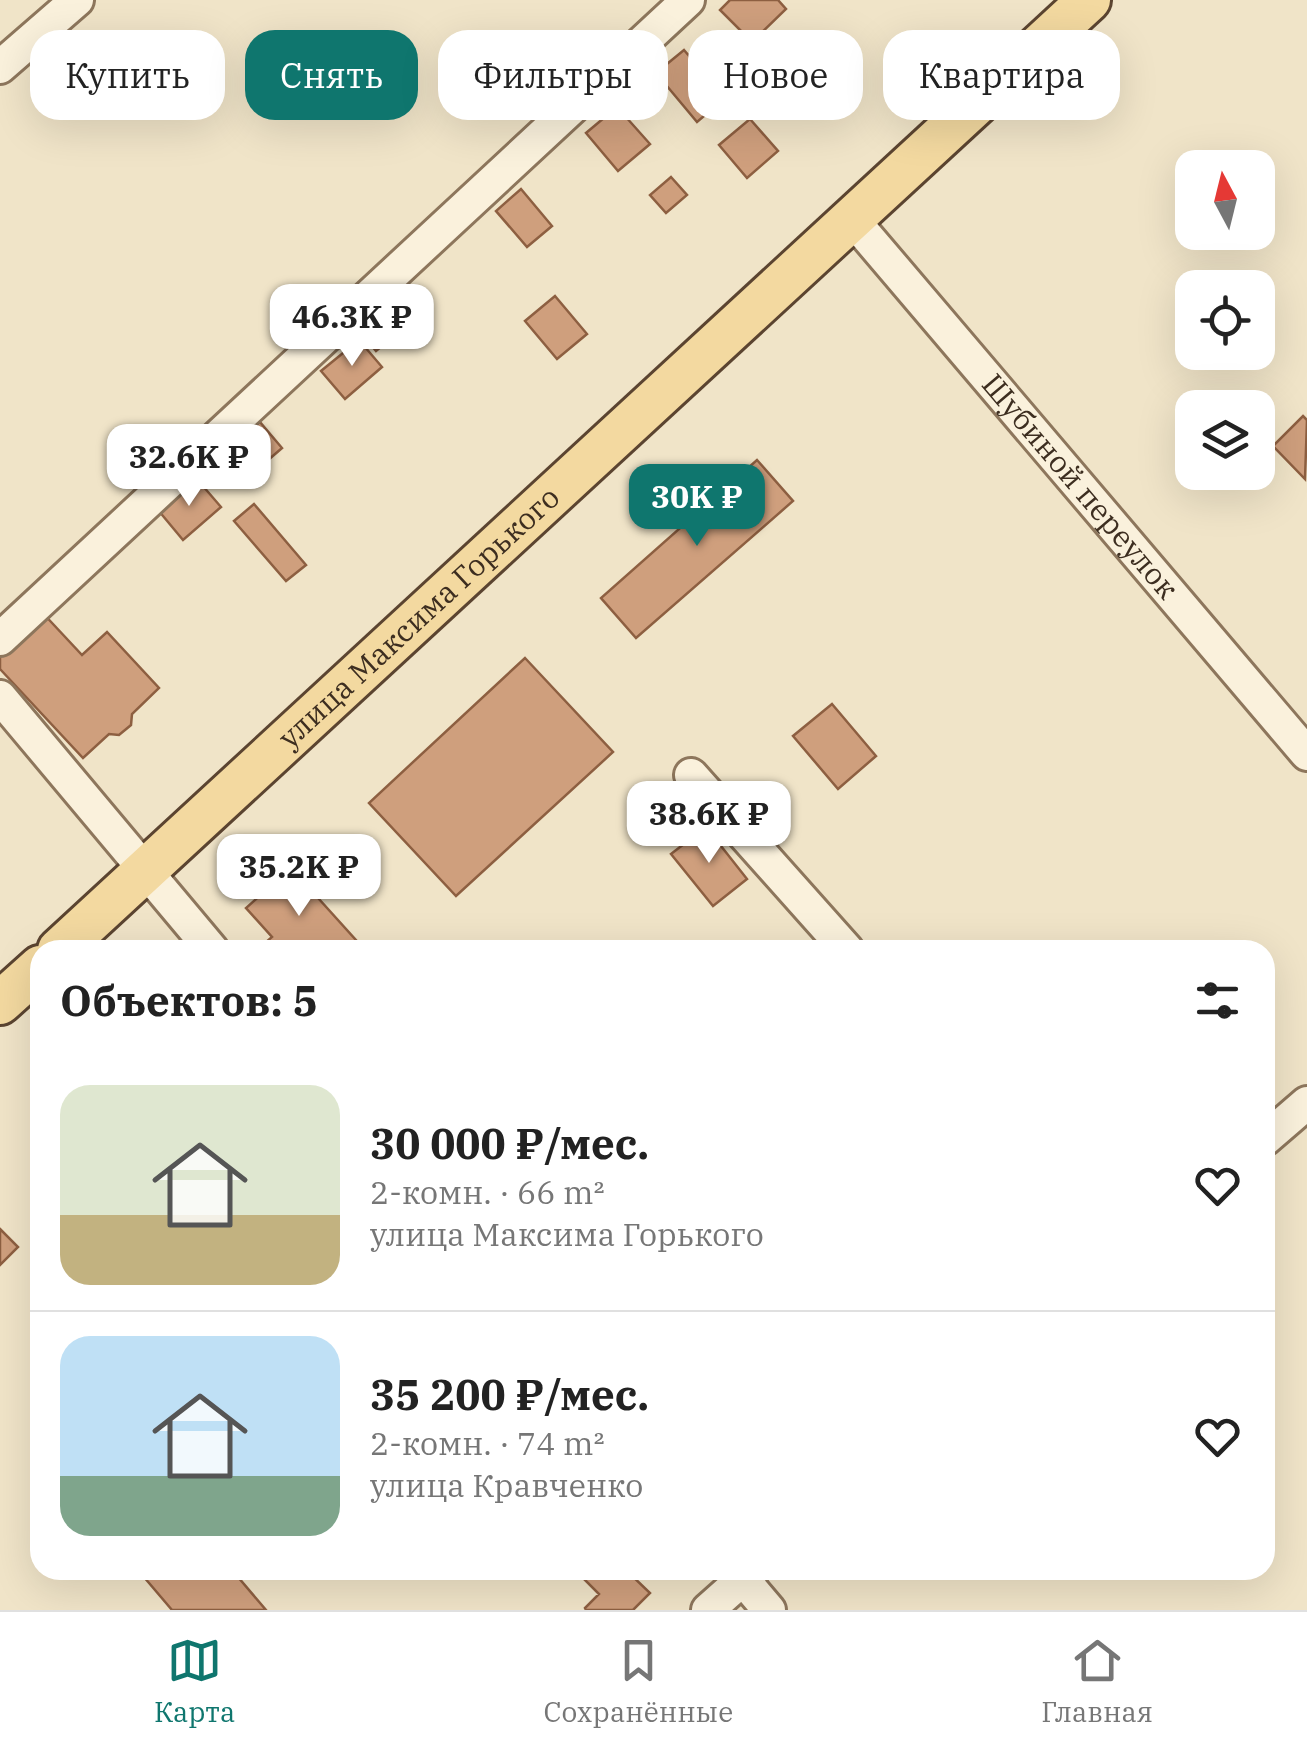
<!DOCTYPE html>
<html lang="ru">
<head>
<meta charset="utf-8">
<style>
  body { margin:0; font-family:"IBM Plex Serif",serif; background:#f6f6f6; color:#222; height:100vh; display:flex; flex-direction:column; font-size:38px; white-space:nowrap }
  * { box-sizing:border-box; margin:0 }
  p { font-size:32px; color:#767676 }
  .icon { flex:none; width:55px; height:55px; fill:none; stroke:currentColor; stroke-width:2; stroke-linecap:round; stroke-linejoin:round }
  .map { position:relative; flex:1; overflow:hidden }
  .sheet { position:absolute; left:30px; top:940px; width:1245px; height:640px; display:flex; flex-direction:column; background:#fff; border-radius:30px; box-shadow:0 10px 40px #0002 }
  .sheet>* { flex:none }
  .guide { position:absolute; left:30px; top:30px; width:1248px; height:90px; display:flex; gap:20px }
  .needle { width:65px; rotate:353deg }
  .tools { position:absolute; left:1175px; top:150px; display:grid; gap:20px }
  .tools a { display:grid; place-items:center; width:100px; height:100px; border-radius:20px; background:#fff; box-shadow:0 10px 40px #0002; font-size:50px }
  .price { position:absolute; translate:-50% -85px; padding:0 22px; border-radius:20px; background:#fff; color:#222; font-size:32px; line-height:65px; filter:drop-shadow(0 2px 5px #0008) }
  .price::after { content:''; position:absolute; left:50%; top:60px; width:30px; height:22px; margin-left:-15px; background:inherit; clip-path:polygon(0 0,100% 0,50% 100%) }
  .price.current { background:#0f766e; color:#fff }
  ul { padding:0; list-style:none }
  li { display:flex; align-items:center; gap:30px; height:250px; padding:0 30px }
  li+li { border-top:2px solid #e0e0e0 }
  li span { display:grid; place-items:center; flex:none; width:280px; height:200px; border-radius:30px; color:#555 }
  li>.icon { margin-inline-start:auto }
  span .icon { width:120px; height:120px; fill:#fffc; stroke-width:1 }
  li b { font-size:42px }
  h2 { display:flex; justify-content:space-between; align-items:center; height:120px; padding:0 30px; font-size:42px }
  .chip { padding:0 35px; border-radius:30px; background:#fff; box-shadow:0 10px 40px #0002; font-size:35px; line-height:90px }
  .chip.current { background:#0f766e; color:#fff }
  .tabs { display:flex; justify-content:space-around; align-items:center; height:140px; border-top:2px solid #e0e0e0; background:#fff; font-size:28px; color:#767676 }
  .tabs a { display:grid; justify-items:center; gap:5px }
  .tabs .current { color:#0f766e }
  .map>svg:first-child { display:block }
  .building { fill:#cf9f7d; stroke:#8d5f41; stroke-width:2.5 }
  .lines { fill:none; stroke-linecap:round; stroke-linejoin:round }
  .minor-casing { stroke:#8d765c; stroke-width:38 }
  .major-casing { stroke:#5b4430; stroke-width:48 }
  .minor { stroke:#faf1dc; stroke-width:32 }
  .major { stroke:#f3d9a0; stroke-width:42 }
  .labels { text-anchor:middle; stroke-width:10; stroke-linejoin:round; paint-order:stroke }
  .street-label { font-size:30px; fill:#3d2e20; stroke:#f7eed8 }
</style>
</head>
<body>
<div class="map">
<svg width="1307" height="1610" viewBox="0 0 1307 1610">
  <rect width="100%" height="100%" fill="#f0e4c8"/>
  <path class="building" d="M 730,0 L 778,0 L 786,9 L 752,42 L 720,10 Z
    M 684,50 L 725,98 L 697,122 L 656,73 Z
    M 617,107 L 650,144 L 618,171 L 586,133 Z
    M 750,119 L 778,151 L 747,178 L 719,145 Z
    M 671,177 L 687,195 L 666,213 L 650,195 Z
    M 521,189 L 552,226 L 527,247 L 496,211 Z
    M 555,296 L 587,334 L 557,359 L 525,321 Z
    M 392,309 L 406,326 L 376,351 L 362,334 Z
    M 359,340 L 382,367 L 345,399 L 321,371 Z
    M 1303,416 L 1307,420 L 1305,479 L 1273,446 Z
    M 260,422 L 282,448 L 259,468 L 236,441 Z
    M 757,460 L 793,501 L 636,638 L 601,598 Z
    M 196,478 L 221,507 L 183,540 L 158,510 Z
    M 254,504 L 306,565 L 286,581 L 234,521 Z
    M 39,609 L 82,655 L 107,632 L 159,688 L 132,714 L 131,725 L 119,735 L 109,734 L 83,758 L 0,669 L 0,645 Z
    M 525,658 L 613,752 L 456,896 L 369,803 Z
    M 832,704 L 876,756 L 838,789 L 793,736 Z
    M 706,827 L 747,879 L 713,906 L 671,854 Z
    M 291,868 L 364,949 L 363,950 L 257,950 L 272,937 L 246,908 Z
    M 0,1229 L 18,1247 L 0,1265 Z
    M 138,1570 L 232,1570 L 266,1610 L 172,1610 Z
    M 575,1570 L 626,1570 L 650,1593 L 633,1610 L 586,1610 L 585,1608 L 599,1594 Z"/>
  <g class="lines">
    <g class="minor-casing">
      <g id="minor">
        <path d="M 0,67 L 77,0"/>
        <path id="s1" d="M 853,220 L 1307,754"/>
        <path d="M 0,639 L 688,0"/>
        <path d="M 0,697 L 212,950"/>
        <path d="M 691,775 L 847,950"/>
        <path d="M 1265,1139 L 1307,1103"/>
        <path d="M 735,1570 L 769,1610"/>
        <path d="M 708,1610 L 753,1570"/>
      </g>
    </g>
    <g class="major-casing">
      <g id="major">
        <path id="s2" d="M 59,950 L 1089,0"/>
        <path d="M 0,1003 L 40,967"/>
      </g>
    </g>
    <use href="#minor" class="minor"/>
    <use href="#major" class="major"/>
  </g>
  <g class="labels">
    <g class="street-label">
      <text dy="10" stroke="none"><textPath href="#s1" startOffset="350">Шубиной переулок</textPath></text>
      <text dy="10" stroke="none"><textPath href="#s2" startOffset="490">улица Максима Горького</textPath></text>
    </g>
  </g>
</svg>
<div class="tools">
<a><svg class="needle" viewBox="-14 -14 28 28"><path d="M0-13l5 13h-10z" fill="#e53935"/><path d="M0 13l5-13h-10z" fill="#767676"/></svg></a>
<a><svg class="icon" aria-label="locate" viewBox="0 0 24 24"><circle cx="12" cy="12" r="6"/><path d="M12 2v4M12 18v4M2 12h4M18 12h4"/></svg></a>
<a><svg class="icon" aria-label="layers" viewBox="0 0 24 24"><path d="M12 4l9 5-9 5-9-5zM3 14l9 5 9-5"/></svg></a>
</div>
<b class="price" style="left:352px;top:369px">46.3K ₽</b>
<b class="price" style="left:189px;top:509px">32.6K ₽</b>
<b class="price current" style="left:697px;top:549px">30K ₽</b>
<b class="price" style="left:709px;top:866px">38.6K ₽</b>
<b class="price" style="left:299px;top:919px">35.2K ₽</b>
<div class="guide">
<a class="chip">Купить</a>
<a class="chip current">Снять</a>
<a class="chip">Фильтры</a>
<a class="chip">Новое</a>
<a class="chip">Квартира</a>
</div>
<section class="sheet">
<h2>Объектов: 5<svg class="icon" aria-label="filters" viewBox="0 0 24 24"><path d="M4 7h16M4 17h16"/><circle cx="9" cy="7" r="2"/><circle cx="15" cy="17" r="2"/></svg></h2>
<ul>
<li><span style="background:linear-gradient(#dfe7d0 65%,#c2b280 0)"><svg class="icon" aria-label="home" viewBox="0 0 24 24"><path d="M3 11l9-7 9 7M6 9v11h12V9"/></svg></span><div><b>30 000 ₽/мес.</b><p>2-комн. · 66 m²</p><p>улица Максима Горького</p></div><svg class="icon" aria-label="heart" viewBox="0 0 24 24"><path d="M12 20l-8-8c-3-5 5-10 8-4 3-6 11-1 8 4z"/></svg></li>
<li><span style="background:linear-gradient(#bfe0f5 70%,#7fa58c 0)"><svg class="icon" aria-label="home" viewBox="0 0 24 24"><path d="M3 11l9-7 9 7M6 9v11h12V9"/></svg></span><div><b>35 200 ₽/мес.</b><p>2-комн. · 74 m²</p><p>улица Кравченко</p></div><svg class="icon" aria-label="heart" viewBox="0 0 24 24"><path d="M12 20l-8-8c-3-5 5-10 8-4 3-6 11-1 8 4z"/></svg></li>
</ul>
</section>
</div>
<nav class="tabs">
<a class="current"><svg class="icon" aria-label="map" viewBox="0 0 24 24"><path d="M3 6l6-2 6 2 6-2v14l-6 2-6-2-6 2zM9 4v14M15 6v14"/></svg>Карта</a>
<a><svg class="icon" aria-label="saved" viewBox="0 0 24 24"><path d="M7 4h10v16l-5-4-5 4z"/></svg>Сохранённые</a>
<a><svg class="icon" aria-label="home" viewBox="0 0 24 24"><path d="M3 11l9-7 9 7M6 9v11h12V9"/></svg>Главная</a>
</nav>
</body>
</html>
